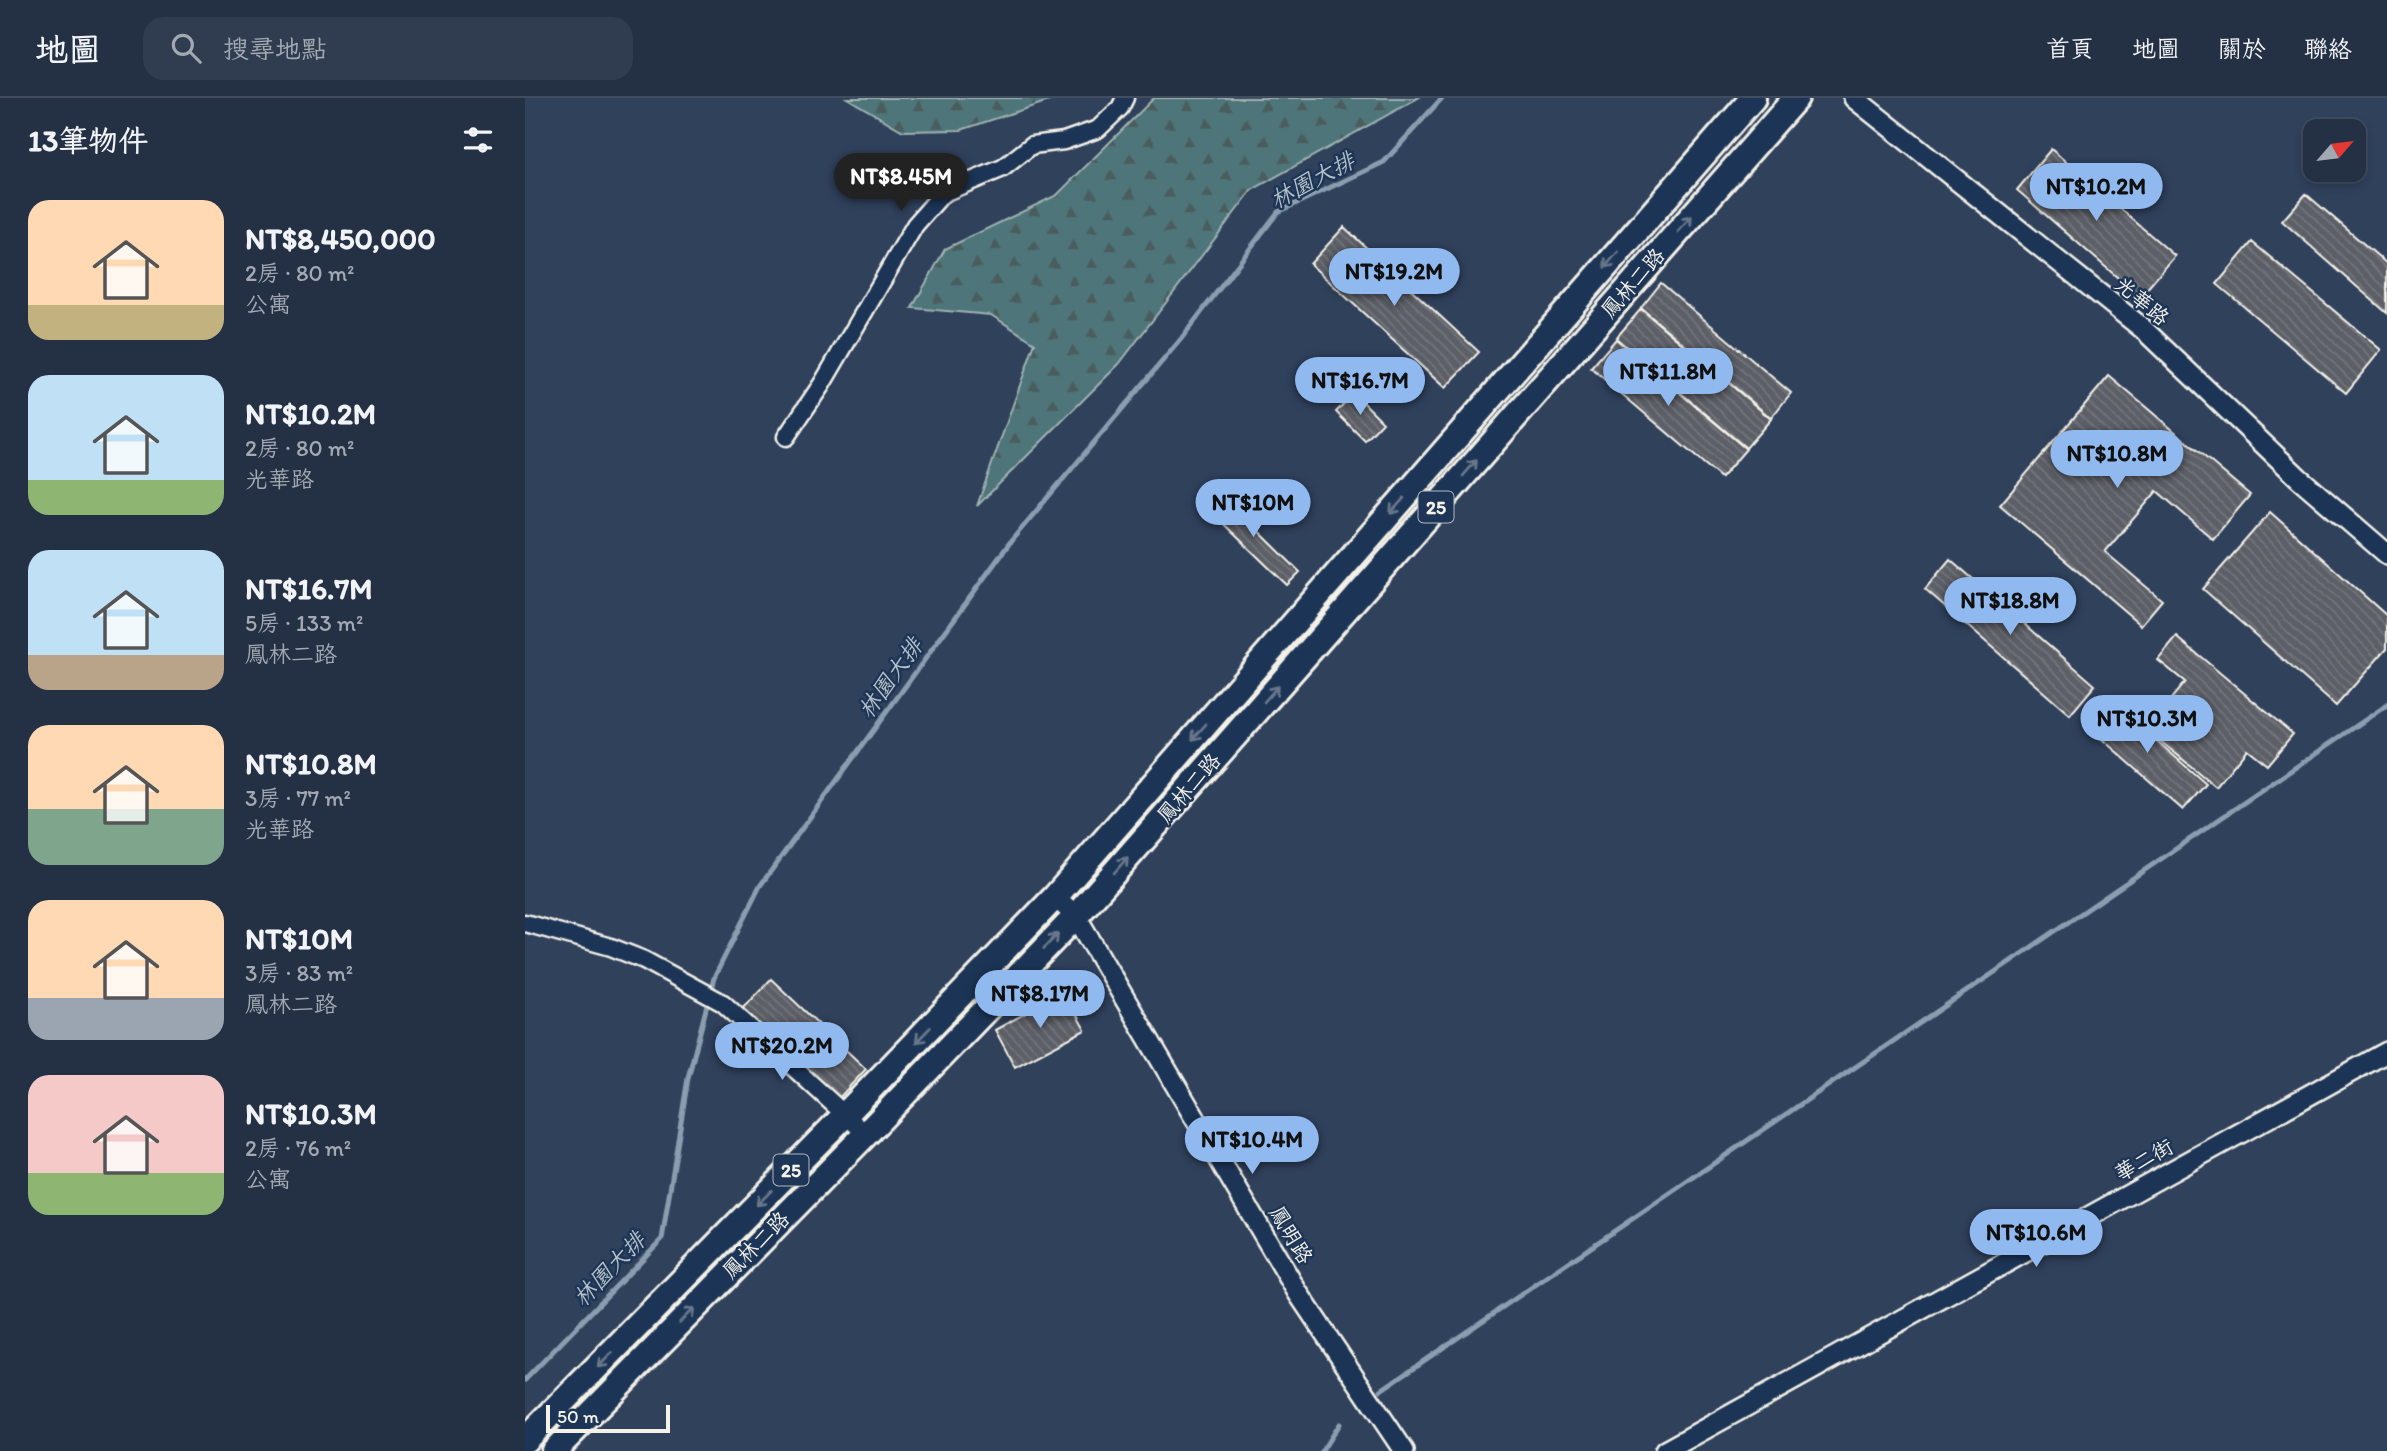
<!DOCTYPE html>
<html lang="zh-TW">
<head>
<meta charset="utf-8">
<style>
  body { margin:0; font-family:Itim,"LXGW WenKai TC",sans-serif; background:#303d50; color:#f1f3f6; height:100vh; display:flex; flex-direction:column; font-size:26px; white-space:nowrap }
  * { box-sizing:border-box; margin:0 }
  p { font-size:23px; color:#a3a9b3 }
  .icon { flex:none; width:38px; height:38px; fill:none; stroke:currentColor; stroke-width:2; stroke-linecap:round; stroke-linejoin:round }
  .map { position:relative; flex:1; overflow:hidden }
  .drawer { display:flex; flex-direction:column; background:#243145; width:525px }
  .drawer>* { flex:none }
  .needle { width:46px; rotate:62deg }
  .buttons { position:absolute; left:1778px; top:21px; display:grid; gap:14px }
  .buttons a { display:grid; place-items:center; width:63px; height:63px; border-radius:14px; background:#243145; box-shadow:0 4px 10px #0003,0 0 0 2px #414c5e; font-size:35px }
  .scale { position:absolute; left:21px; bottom:18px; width:124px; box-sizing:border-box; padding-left:7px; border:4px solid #f4f1e8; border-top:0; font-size:19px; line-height:24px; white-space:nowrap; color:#f4f1e8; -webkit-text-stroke:5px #1d3557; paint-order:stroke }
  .price { position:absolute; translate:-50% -60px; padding:0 16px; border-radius:24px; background:#90b9f0; color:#111; font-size:23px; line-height:46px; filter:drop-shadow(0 2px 4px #0008) }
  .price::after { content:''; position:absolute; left:50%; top:42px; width:21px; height:16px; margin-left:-10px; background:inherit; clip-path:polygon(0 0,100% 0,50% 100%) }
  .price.current { background:#222; color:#fff }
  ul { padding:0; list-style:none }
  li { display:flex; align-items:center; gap:21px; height:175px; padding:0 28px }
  li span { display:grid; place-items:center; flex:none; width:196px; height:140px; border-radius:21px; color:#555 }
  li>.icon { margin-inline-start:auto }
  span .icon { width:84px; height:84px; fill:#fffc; stroke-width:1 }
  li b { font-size:30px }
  h2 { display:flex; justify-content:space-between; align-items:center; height:84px; padding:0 28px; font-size:30px }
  header { display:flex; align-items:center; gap:42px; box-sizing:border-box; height:98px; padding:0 35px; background:#243145; border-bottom:2px solid #414c5e }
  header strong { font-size:33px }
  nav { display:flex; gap:38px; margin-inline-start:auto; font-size:24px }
  .search { width:490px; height:63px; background:#303d50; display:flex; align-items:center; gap:18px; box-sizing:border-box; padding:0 24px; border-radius:21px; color:#a3a9b3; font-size:26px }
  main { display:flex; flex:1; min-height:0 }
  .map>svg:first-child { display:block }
  .forest { fill:url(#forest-firs); stroke:#a0b3b1; stroke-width:2 }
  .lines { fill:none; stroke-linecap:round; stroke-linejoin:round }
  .stream { stroke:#8a9eb0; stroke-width:5 }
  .building { fill:url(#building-back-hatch); stroke:#f4f1e8; stroke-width:2 }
  .minor-casing { stroke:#f4f1e8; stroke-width:21 }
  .tertiary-casing { stroke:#f4f1e8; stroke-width:24 }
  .primary-casing { stroke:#f4f1e8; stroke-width:30 }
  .minor { stroke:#1d3557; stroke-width:16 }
  .tertiary { stroke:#1d3557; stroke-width:19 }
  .primary { stroke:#1d3557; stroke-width:24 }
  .oneway { stroke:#68778a }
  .labels { text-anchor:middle; stroke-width:5; stroke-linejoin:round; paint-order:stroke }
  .shield { fill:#1d3557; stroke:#b4b9bc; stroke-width:2 }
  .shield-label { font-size:19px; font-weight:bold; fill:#f4f1e8 }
  .street-label { font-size:21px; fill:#f4f1e8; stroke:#1d3557 }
  .water-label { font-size:23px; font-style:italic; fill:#b6c1c7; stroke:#1d3557 }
</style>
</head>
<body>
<header>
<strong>地圖</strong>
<div class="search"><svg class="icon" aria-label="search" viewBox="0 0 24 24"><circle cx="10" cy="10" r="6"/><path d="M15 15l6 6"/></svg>搜尋地點</div>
<nav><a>首頁</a><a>地圖</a><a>關於</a><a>聯絡</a></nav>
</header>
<main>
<section class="drawer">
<h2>13筆物件<svg class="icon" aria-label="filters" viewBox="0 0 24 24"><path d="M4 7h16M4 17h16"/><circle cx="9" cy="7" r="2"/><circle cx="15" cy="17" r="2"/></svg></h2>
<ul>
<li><span style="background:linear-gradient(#ffd9b3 75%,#c2b280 0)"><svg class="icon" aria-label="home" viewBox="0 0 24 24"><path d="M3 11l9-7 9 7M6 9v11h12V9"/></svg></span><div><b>NT$8,450,000</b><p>2房 · 80 m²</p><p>公寓</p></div></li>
<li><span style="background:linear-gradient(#bfe0f5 75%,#8fb573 0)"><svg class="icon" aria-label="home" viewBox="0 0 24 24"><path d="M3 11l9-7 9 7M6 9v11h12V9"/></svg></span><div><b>NT$10.2M</b><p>2房 · 80 m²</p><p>光華路</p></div></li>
<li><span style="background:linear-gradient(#bfe0f5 75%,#b9a48a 0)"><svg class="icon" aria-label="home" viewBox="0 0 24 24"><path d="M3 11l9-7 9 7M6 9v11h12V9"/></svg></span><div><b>NT$16.7M</b><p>5房 · 133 m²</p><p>鳳林二路</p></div></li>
<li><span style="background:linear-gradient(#ffd9b3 60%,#7fa58c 0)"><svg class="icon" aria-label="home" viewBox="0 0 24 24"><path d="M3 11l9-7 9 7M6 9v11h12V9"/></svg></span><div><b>NT$10.8M</b><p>3房 · 77 m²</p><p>光華路</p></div></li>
<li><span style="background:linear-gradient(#ffd9b3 70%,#9aa5b1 0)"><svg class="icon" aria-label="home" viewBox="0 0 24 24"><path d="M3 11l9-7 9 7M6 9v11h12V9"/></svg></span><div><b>NT$10M</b><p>3房 · 83 m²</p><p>鳳林二路</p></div></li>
<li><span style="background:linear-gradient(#f6c9c9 70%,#8fb573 0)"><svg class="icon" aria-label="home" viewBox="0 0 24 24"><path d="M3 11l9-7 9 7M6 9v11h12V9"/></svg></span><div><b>NT$10.3M</b><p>2房 · 76 m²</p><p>公寓</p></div></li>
</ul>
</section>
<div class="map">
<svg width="1862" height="1353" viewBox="0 0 1862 1353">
  <defs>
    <pattern id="forest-firs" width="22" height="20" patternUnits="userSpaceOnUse" patternTransform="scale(1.75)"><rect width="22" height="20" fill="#4d757a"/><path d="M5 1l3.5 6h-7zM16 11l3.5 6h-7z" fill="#4b5c5d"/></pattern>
    <pattern id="building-back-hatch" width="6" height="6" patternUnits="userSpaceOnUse" patternTransform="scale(1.75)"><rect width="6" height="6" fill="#5b5e66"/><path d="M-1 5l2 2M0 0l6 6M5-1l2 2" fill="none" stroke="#73767c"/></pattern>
  </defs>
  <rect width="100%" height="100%" fill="#30415c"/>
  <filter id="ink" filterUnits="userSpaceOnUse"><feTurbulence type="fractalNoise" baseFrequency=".0143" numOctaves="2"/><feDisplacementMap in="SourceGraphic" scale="14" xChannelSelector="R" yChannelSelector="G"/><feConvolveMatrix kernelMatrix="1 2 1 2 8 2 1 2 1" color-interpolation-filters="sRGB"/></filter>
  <g filter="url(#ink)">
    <path class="forest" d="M 322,0 L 533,0 L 436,32 L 378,33 Z
      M 629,0 L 893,0 L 727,92 L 594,266 L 452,408 L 510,245 L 466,217 L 387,210 L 420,151 L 532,97 Z"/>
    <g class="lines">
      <path class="stream" d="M 0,1282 L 137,1141 L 163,980 L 189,880 L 235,788 L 486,443 L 656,241 L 753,114 L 859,64 L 917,0
        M 856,1292 L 1862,607
        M 797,1353 L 814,1326"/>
    </g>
    <path class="building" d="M 1526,51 L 1650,158 L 1615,199 L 1492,92 Z
      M 1781,96 L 1862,166 L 1862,215 L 1757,123 Z
      M 819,129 L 954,254 L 920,290 L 785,166 Z
      M 1727,144 L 1856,252 L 1821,295 L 1692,186 Z
      M 1136,185 L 1266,295 L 1246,320 L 1116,210 Z
      M 1116,211 L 1246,321 L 1221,350 L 1091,240 Z
      M 1091,241 L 1221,351 L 1196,380 L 1066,270 Z
      M 1584,278 L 1725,397 L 1688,441 L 1632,393 L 1580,454 L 1637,502 L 1616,527 L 1475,407 Z
      M 829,295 L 858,324 L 840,343 L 811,314 Z
      M 695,395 L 775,474 L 762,487 L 681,409 Z
      M 1745,414 L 1862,518 L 1862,550 L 1811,608 L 1678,491 Z
      M 1425,461 L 1570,587 L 1545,617 L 1400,491 Z
      M 1652,539 L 1768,636 L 1742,667 L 1722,651 L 1691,689 L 1621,631 L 1660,584 L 1633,562 Z
      M 1585,602 L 1681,686 L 1658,712 L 1562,628 Z
      M 246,881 L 341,971 L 313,1001 L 217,912 Z
      M 539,894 L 560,932 L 490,969 L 470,932 Z"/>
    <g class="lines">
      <g class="minor-casing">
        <path id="minor" d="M 261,339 L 297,286 L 390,127 L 418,95 L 478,70 L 507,47 L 539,43 L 573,31 L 595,10 L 600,0
          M 0,825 L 86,849 L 119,862 L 198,905 L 341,1036"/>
      </g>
      <g class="tertiary-casing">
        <path id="tertiary" d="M 1329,0 L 1617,230 L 1774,380 L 1862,456
          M 530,799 L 551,818 L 773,1195 L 879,1353
          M 1140,1353 L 1862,954"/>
      </g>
      <g class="primary-casing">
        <path id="primary" d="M 0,1342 L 320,1017 L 530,799 L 1228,0
          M 29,1353 L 341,1036 L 551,818 L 1271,0"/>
      </g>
      <use href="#minor" class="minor"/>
      <use href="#tertiary" class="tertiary"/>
      <use href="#primary" class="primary"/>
    </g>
    <defs><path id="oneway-shaft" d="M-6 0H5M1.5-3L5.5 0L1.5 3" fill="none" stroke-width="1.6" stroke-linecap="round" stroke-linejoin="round" transform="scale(1.75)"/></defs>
    <g class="oneway">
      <use href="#oneway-shaft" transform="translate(1160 126) rotate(-49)"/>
      <use href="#oneway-shaft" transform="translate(1086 162) rotate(131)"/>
      <use href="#oneway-shaft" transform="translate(945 370) rotate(-49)"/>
      <use href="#oneway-shaft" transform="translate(872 408) rotate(131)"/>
      <use href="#oneway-shaft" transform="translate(746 596) rotate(-49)"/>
      <use href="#oneway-shaft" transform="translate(674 634) rotate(131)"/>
      <use href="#oneway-shaft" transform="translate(596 767) rotate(-49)"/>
      <use href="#oneway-shaft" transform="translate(526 843) rotate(-46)"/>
      <use href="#oneway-shaft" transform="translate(398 937) rotate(134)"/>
      <use href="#oneway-shaft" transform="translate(239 1100) rotate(135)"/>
      <use href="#oneway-shaft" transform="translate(162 1217) rotate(-45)"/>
      <use href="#oneway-shaft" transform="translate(80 1262) rotate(135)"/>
    </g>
  </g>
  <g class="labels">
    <g class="shield">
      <rect x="893.5" y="393.5" width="35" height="31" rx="5"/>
      <rect x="248.5" y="1056.5" width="35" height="31" rx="5"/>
    </g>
    <g class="shield-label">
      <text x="911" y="416">25</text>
      <text x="266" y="1079">25</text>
    </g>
    <g class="street-label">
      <text transform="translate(1108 185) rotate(-49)" y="7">鳳林二路</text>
      <text transform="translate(1617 203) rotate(40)" y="7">光華路</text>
      <text transform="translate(664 690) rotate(-49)" y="7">鳳林二路</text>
      <text transform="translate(1619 1062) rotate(-29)" y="7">華二街</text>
      <text transform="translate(766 1137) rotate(59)" y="7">鳳明路</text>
      <text transform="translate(231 1147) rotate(-45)" y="7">鳳林二路</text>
    </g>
    <g class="water-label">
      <text transform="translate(787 82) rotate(-28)" y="8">林園大排</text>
      <text transform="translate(365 580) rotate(-54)" y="8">林園大排</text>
      <text transform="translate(84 1171) rotate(-46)" y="8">林園大排</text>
    </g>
  </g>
</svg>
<div class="buttons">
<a><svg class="needle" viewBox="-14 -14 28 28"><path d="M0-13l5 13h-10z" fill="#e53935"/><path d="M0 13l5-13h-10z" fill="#a3a9b3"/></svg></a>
</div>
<div class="scale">50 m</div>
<b class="price current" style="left:376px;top:115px">NT$8.45M</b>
<b class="price" style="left:1571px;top:125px">NT$10.2M</b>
<b class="price" style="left:869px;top:210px">NT$19.2M</b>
<b class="price" style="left:1143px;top:310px">NT$11.8M</b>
<b class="price" style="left:835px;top:319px">NT$16.7M</b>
<b class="price" style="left:1592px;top:392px">NT$10.8M</b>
<b class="price" style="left:728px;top:441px">NT$10M</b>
<b class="price" style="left:1485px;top:539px">NT$18.8M</b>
<b class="price" style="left:1622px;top:657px">NT$10.3M</b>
<b class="price" style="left:515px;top:932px">NT$8.17M</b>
<b class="price" style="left:257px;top:984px">NT$20.2M</b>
<b class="price" style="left:727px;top:1078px">NT$10.4M</b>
<b class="price" style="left:1511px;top:1171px">NT$10.6M</b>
</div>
</main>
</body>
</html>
